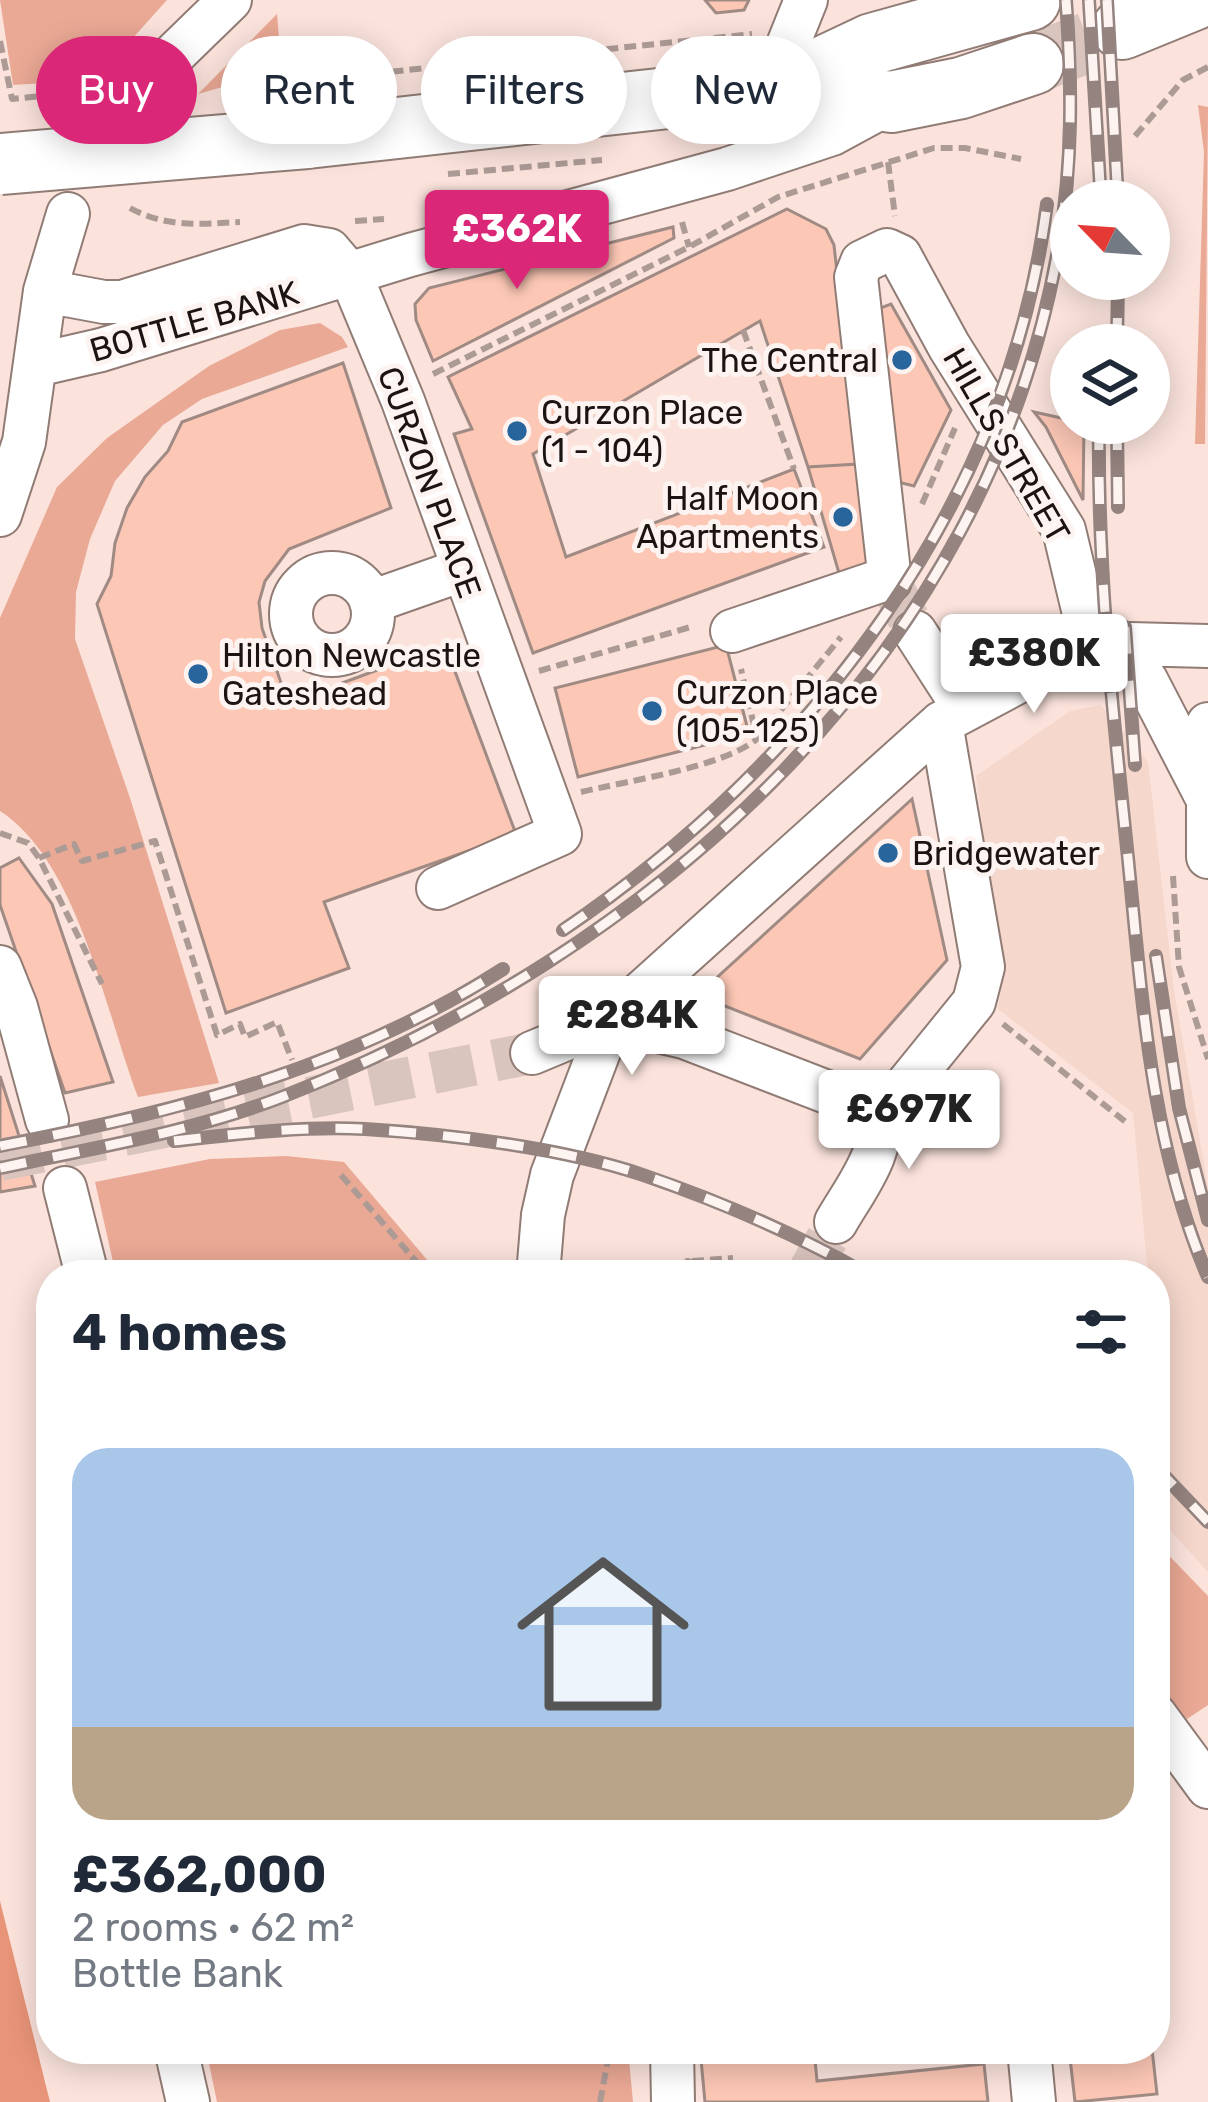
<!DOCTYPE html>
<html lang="en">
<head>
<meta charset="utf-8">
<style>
  body { margin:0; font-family:Rubik,sans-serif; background:#f6f6f7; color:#1f2937; height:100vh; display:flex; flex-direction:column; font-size:45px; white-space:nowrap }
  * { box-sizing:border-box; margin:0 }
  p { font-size:39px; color:#747a83 }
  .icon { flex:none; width:66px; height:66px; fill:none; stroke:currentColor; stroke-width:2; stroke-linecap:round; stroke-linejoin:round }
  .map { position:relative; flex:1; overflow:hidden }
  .details { position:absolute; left:36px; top:1260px; width:1134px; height:804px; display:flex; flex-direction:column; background:#fff; border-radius:48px; box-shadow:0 6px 30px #0003 }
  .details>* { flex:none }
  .guide { position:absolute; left:36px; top:36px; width:1137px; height:108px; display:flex; gap:24px }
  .needle { width:78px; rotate:295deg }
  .controls { position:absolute; left:1050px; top:180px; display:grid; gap:24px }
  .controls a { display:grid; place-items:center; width:120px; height:120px; border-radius:50%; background:#fff; box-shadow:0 6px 30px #0003; font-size:60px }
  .price { position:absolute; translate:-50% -102px; padding:0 27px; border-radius:12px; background:#fff; color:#222; font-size:39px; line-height:78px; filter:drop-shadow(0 3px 6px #0008) }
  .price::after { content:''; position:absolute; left:50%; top:72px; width:36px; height:27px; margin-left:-18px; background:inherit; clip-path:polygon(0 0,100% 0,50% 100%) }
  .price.selected { background:#db2777; color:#fff }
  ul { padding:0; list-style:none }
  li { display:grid; align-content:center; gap:24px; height:636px; padding:0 36px }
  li+li { border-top:3px solid #e0e1e3 }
  li span { display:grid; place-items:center; height:372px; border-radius:36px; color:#555 }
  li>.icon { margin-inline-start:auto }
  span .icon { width:216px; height:216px; fill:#fffc; stroke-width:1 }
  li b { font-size:51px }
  h2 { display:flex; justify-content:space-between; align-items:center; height:144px; padding:0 36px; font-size:51px }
  .pill { padding:0 42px; border-radius:54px; background:#fff; box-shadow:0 6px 30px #0003; font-size:42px; line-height:108px }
  .pill.selected { background:#db2777; color:#fff }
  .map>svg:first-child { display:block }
  .built { fill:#f6d7cc }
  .green { fill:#eaa995 }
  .water { fill:#e89478 }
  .building { fill:#fcc7b5; stroke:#a08b84; stroke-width:3 }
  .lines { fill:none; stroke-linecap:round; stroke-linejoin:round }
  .minor-tunnel { stroke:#dac4be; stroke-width:42; stroke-dasharray:42 21; stroke-linecap:butt }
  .highway-tunnel { stroke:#dac4be; stroke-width:60; stroke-dasharray:60 30; stroke-linecap:butt }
  .minor-casing { stroke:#907c75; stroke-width:46 }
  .highway-casing { stroke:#907c75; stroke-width:64 }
  .path { stroke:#ac9a95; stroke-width:6; stroke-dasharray:12 6; stroke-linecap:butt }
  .minor { stroke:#fff; stroke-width:42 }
  .highway { stroke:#fff; stroke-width:60 }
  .rail-casing { stroke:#94837f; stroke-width:14 }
  .rail { stroke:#fdf4f1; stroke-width:9; stroke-dasharray:27; stroke-linecap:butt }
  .highway-bridge-casing { stroke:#907c75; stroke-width:64; stroke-linecap:butt }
  .path-bridge { stroke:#ac9a95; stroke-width:6; stroke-dasharray:12 6; stroke-linecap:butt }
  .highway-bridge { stroke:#fff; stroke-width:60 }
  .poi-dot { fill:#28659c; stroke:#fdf4f1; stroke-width:4.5 }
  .labels { text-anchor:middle; stroke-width:10; stroke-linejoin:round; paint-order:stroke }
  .street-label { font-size:33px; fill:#1c1412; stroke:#fdf4f1 }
  .poi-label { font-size:33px; fill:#1c1412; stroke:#fdf4f1; text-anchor:start }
</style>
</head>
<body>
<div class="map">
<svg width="1208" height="2102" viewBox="0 0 1208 2102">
  <rect width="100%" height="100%" fill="#fbe3dc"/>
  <path class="built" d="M 1101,705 L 1148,762 L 1174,990 L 1208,1187 L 1208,1572 L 1155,1514 L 1155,1275 L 1148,1275 L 1133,1113 L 998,1009 L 1002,982 L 976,776 L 1070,711 Z"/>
  <path class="green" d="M 0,0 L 167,0 L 95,80 L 13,85 Z
    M 277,14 L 279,37 L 289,36 L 290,68 L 198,94 Z
    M 1198,105 L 1208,107 L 1205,444 L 1195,444 L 1204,152 Z
    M 320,323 L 342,337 L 348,347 L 202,399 L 163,425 L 115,481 L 90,539 L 76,592 L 75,639 L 130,798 L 219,1083 L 138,1097 C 106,1014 78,861 0,811 L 0,618 L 57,487 L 107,438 L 209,366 L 280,330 Z
    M 286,1156 L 344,1162 L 440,1275 L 116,1275 L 95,1182 L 210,1159 Z
    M 1155,1541 L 1208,1596 L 1208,1705 L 1187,1719 L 1155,1691 Z
    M 206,2049 L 628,2049 L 633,2102 L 217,2102 Z"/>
  <path class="water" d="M 0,1901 L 50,2102 L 0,2102 Z"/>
  <path class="building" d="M 705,0 L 749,0 L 744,10 L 716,13 Z
    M 787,209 L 826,229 L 834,245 L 858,464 L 808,467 L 760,321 L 533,454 L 566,557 L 794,469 L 824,547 L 533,653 L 454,434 L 472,429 L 448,377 Z
    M 673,227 L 674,238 L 433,361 L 416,320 L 415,304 L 429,288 Z
    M 891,304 L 951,410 L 914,486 L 898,482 L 875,310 Z
    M 343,363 L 391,508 L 289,549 L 265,581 L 259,602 L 262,628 L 288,703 L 445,645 L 516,834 L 324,902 L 349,968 L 226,1013 L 97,604 L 111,576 L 115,543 L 127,508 L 145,477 L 168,451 L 182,422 Z
    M 1034,412 L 1084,423 L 1083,500 L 1046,427 Z
    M 858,464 L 868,567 L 841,580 L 808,467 Z
    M 726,645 L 749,734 L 578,777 L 555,688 Z
    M 912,799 L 947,960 L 860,1059 L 707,999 L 706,990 L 712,982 Z
    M 19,858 L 52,904 L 113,1082 L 65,1093 L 0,905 L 0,868 Z
    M 0,1076 L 35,1186 L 0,1192 Z
    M 700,2049 L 814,2049 L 817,2081 L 984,2064 L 988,2102 L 705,2102 Z
    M 1069,2049 L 1152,2049 L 1157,2094 L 1075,2102 Z"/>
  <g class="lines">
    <path class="minor-tunnel" d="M 890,581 L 915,632
      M 0,1160 L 532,1053
      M 807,1275 L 836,1222"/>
    <path class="highway-tunnel" d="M 1033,64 L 1122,29"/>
    <g class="minor-casing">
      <path id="minor" d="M 771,87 L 806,0
        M 134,101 L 160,68 L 230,0
        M 45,291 L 104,302 L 122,302 L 304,246 L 329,250 L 351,276 L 403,401 L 560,834 L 438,888
        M 36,365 L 101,350 L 410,255 L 727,169 L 832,134 L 891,102
        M 0,515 L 24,442 L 45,291 L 68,214
        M291 614a41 41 0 1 1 82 0a41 41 0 1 1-82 0Z
        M 890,581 L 856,277 L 862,262 L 887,250 L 900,256 L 949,346 L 1064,530 L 1091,643
        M 371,602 L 462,570
        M 732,631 L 889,578
        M 915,632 L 964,708
        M 1092,644 L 1135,667 L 1146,680 L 1205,794
        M 1208,724 L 1208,857
        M 0,967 L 16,1007 L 47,1120
        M 611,1020 L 684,1037 L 853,1102 L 877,1106 L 901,1092 L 974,1002 L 983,967 L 941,723
        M 532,1053 L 611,1020 L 941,723 L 1091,643 L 1208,646
        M 65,1188 L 87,1275
        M 836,1222 C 856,1187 889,1148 877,1106
        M 538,1275 L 543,1215 L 552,1175 L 611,1020
        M 1155,1715 L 1208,1787
        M 176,2049 L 188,2102
        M 672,2049 L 673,2102
        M 1029,2049 L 1034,2102"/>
    </g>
    <g class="highway-casing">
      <path id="highway" d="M 1122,29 L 1193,0
        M 785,85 L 872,44 L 1030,0
        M 307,138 L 785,85 L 891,102 L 961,88 L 1033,64"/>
    </g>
    <path class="path" d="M 0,41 L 12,99 L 97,90
      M 302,81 L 752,34
      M 1135,136 L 1183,80 L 1208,67
      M 888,162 L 895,216
      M 448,174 L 602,160
      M 130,208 C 166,228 201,224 240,222
      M 355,221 L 384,219
      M 682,222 L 689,247
      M 743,330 L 794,469
      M 433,374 L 689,247 L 778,197 L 934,148 L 965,148 L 1021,159
      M 922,504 L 955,428
      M 539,671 L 694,626
      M 758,738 L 841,637
      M 581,792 C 627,781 723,767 757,739 L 741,669
      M 0,833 L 28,843 L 39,858 L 102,984
      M 39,858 L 74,844 L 82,861 L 155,841 L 217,1035 L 240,1024 L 245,1037 L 277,1022 L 292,1060
      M 1173,876 L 1179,967 L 1208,1059
      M 1003,1024 L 1127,1123
      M 341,1175 L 428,1275
      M 692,1261 L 733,1258
      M 633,1275 L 688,1261 L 717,1275
      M 600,2102 L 610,2049"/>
    <use href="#minor" class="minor"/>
    <use href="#highway" class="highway"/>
    <g class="rail-casing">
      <path id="rail" d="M 1089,0 L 1101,201
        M 1107,0 L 1118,201
        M 1117,345 L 1118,279
        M 1099,423 C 1097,568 1113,714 1128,858 C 1142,999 1151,1145 1208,1277
        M 1117,423 L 1118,507
        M 1125,627 L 1135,765
        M 563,930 C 811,762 1008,506 1047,204
        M 1156,956 L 1179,1108 L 1208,1220
        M 174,1141 C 237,1134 301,1126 365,1129 C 448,1134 564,1148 643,1175 C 719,1201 798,1235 868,1275
        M 0,1146 C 177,1112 349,1068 503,969
        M 0,1168 C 93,1148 192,1132 282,1097 C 654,952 990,655 1059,244 C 1073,163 1072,82 1066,0
        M 1155,1466 L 1208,1522"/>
    </g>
    <use href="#rail" class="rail"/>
    <g class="highway-bridge-casing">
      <path id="highway-bridge" d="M 0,164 L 307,138"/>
    </g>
    <path class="path-bridge" d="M 253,91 L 302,81"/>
    <use href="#highway-bridge" class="highway-bridge"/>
  </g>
  <g class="poi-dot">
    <circle cx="902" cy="360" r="12"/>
    <circle cx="517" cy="431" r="12"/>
    <circle cx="843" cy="517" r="12"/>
    <circle cx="198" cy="674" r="12"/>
    <circle cx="652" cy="711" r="12"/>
    <circle cx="888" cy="853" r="12"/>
  </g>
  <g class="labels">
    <g class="street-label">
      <text transform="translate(194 321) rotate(-16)" y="12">BOTTLE BANK</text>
      <text transform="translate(1007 445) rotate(60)" y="12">HILLS STREET</text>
      <text transform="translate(430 482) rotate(70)" y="12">CURZON PLACE</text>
    </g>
    <g class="poi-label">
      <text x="878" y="372" text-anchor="end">The Central</text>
      <text x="541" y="424">Curzon Place<tspan x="541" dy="38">(1 - 104)</tspan></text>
      <text x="819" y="510" text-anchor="end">Half Moon<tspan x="819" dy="38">Apartments</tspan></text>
      <text x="222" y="667">Hilton Newcastle<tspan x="222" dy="38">Gateshead</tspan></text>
      <text x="676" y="704">Curzon Place<tspan x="676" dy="38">(105-125)</tspan></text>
      <text x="912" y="865">Bridgewater</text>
    </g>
  </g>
</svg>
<div class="controls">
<a><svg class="needle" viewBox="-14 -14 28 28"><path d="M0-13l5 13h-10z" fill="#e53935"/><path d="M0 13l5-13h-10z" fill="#747a83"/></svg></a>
<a><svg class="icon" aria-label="layers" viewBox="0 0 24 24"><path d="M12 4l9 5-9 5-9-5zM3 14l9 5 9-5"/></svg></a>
</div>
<b class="price selected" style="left:517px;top:292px">£362K</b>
<b class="price" style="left:1034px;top:716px">£380K</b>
<b class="price" style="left:632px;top:1078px">£284K</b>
<b class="price" style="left:909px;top:1172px">£697K</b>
<div class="guide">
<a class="pill selected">Buy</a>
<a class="pill">Rent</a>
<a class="pill">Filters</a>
<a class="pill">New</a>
</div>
<section class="details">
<h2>4 homes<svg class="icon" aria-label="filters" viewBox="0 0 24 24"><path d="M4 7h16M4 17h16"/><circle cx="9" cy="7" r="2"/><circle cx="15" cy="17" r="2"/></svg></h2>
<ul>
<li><span style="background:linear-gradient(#a9c7e8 75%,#b9a48a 0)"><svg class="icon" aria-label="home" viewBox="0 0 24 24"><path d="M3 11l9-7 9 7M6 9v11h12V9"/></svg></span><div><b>£362,000</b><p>2 rooms · 62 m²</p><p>Bottle Bank</p></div></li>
</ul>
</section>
</div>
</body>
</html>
